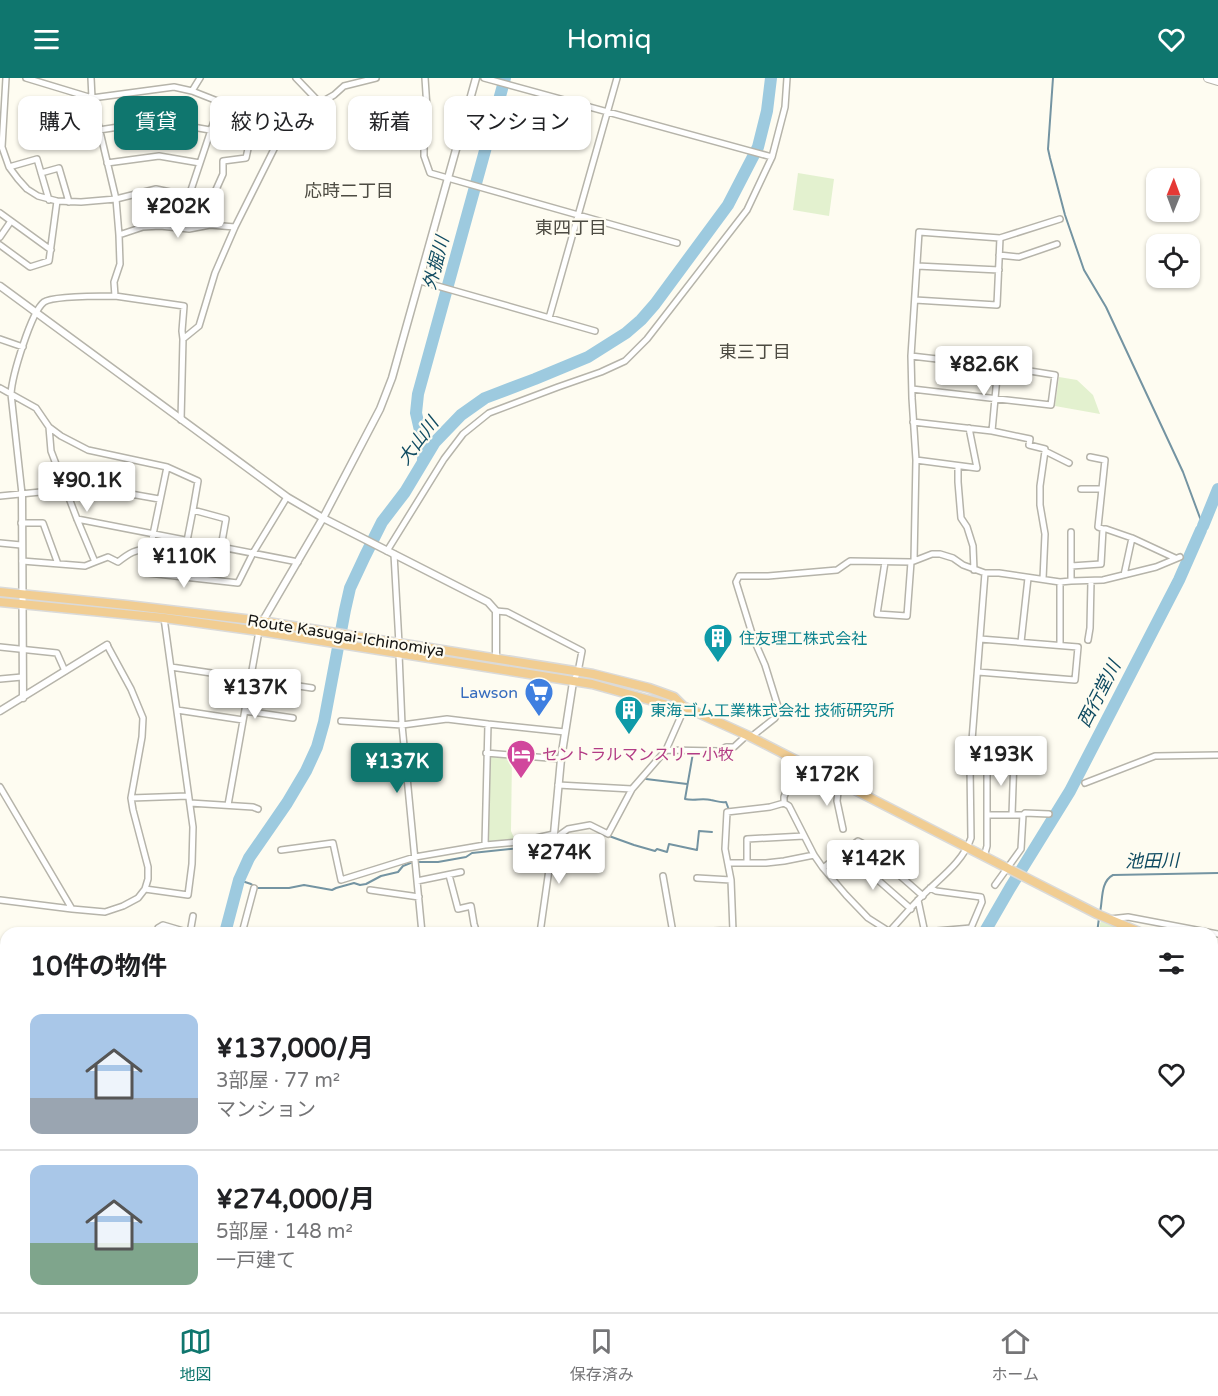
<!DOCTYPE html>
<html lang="ja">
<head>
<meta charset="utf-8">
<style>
  body { margin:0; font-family:"Varela Round","Noto Sans JP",sans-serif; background:#f6f6f6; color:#202124; height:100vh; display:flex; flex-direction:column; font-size:22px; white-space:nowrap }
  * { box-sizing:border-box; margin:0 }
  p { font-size:20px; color:#757577 }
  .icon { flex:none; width:33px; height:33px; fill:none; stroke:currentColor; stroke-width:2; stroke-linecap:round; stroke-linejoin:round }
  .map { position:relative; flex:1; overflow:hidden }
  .drawer { position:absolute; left:0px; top:849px; width:1218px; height:386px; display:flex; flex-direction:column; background:#fff; border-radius:18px 18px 0 0; box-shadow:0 2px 4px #0004 }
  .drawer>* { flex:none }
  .banner { position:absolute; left:18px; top:18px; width:600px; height:54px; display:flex; gap:12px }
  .needle { width:39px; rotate:1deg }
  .fabs { position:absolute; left:1146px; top:90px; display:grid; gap:12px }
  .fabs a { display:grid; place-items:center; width:54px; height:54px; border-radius:12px; background:#fff; box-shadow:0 2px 4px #0004; font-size:30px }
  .price { position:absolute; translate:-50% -51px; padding:0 14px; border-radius:6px; background:#fff; color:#222; font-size:20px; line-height:39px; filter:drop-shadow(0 2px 3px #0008) }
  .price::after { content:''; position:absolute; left:50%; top:36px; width:18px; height:14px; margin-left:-9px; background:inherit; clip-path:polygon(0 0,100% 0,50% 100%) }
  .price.selected { background:#0f766e; color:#fff }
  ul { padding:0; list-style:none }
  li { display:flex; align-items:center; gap:18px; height:150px; padding:0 30px }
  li+li { border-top:2px solid #e0e0e0 }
  li span { display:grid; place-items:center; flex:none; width:168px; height:120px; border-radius:12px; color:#555 }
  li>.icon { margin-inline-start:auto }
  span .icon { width:72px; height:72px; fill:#fffc; stroke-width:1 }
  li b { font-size:26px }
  h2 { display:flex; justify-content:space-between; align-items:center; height:72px; padding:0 30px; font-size:26px }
  .chip { padding:0 21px; border-radius:12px; background:#fff; box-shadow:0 2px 4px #0004; font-size:21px; line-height:54px }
  .chip.selected { background:#0f766e; color:#fff }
  header { display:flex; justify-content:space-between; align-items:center; height:78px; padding:0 30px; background:#0f766e; color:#fff; font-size:27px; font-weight:600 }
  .menu { display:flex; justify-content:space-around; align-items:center; height:84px; border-top:2px solid #e0e0e0; background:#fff; font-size:16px; color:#757577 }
  .menu a { display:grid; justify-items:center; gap:3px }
  .menu .selected { color:#0f766e }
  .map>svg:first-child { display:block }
  .green { fill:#e3f1cf }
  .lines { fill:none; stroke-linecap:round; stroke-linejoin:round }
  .stream { stroke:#7494a2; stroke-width:2 }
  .river { stroke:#9dcadf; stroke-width:12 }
  .minor-casing { stroke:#b6b4aa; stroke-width:8 }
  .tertiary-casing { stroke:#b6b4aa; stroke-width:9 }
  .secondary-casing { stroke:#b6b4aa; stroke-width:10 }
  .primary-casing { stroke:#dadad9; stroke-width:11 }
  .minor { stroke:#fff; stroke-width:5 }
  .tertiary { stroke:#fff; stroke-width:6 }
  .secondary { stroke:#fff; stroke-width:8 }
  .primary { stroke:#f1cd92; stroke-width:8 }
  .labels { text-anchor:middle; stroke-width:4.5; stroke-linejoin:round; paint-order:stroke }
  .street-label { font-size:16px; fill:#161512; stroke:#fefcf1 }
  .culture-label { font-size:16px; fill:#0d838f; stroke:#fefcf1; text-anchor:start }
  .shop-label { font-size:16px; fill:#366cbe; stroke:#fefcf1; text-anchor:end }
  .hotel-label { font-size:16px; fill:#b23c85; stroke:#fefcf1; text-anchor:start }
  .neighbourhood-label { font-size:18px; fill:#4d4b42; stroke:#fefcf1 }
  .water-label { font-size:18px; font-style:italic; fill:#104b61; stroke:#fefcf1 }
</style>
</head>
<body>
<header><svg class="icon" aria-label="menu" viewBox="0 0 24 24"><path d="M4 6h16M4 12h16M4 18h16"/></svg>Homiq<svg class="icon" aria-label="heart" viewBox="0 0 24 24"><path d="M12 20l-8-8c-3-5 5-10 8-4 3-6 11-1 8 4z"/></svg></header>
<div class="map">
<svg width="1218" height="1234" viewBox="0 0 1218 1234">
  <rect width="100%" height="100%" fill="#fefcf1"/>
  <path class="green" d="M 798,95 L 834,101 L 829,138 L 793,132 Z
    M 175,118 L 189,121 L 189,149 L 175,148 Z
    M 1059,299 L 1077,302 L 1093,317 L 1100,336 L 1055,328 Z
    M 489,678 L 512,679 L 511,753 L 515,762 L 488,764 Z
    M 1102,843 L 1131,855 L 1099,855 L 1100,845 Z
    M 1212,1102 L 1218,1104 L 1218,1173 L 1212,1186 Z
    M 1015,1229 L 1193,1229 L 1190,1234 L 1018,1234 Z"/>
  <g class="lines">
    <path class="stream" d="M 1053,0 L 1048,71 L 1050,80 L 1065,137 L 1084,192 L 1106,229 L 1183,394 L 1203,448 L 1201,452
      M 693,675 L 685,721 C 694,723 702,720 711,722 C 717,723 720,725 726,724 L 729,732
      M 646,701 L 687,706
      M 609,758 L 634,767 L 655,773 L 657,771 L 667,774 L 669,766 L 697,772 L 699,753 L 712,754
      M 239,802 L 251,806 L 258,810 L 289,810 L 304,807 L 332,812 L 336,810 L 354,805 L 360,807 L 366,806 L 381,798 L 398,794 L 403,788 L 413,784 L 438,784 L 466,779 L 472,775 L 520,770 L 549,765
      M 1100,834 C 1103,822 1100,804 1113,797 L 1218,795
      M 1097,855 L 1099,840
      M 1212,1006 L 1218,1006
      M 1010,1228 L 1014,1234
      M 594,1234 L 595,1228"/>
    <path class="river" d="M 423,382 L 424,370 L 416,335 L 418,316 L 505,0
      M 1203,448 L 1218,411
      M 225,855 L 239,802 L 249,780 L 287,725 L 306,693 L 317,669 L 324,644 L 345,532 L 350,510 L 365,478 L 382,444 L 405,414 L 435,364 L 461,337 L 485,320 L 535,301 L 588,279 L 626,255 L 641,242 L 655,226 L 728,127 L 758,69 L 767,33 L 771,0
      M 984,855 L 1010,810 L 1070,713 L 1179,502 L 1201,452
      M 773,1234 L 780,1228"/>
    <g class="minor-casing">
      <path id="minor" d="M 6,0 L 2,69 L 9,89 L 18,101 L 27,111 L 38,118 L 57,123 L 81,124 L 116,121 L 156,111 L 189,118 L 210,125
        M 26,0 L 92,20 L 174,9 L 192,13 L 248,35 L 292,35 L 320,25 L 334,17 L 344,8 L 376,0
        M 296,0 L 320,25
        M 425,0 L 427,30 L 424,55 L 424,78 L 430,95 L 677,165
        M 484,0 L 772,79
        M 192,13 L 200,0
        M 99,52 L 158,43 L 210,52
        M 107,85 L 159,78 L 200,85
        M 9,89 L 37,81 L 49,122
        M 41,95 L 59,90 L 69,124
        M 189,118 L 220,25
        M 0,135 L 51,172
        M 210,147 L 210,125 L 223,96 L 223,83 L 246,80 L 249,66 L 254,56 L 258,35
        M 119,157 L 143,149 L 160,148 L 189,151 L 210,147 L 235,149
        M 0,159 L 11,143
        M 1000,160 L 1060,141
        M 0,167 L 30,189 L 49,183 L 57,123
        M 999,177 L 1019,179 L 1057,166
        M 917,188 L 999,192
        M 420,203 L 595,253
        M 115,218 L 184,228 L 182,253 L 183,261
        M 549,240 L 617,0
        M 0,261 L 23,269
        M 911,278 L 998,288 L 1055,297 L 1051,327 L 912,311
        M 0,310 L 36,330 L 49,349 L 61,358 L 88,372 L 167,389 L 198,403 L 193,432 L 187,463
        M 181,342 L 183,261 L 199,248 L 215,195 L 235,149 L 292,35
        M 913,344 L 992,353 L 1030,361 L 1029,367 L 1045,371 L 1045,373 L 1069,385
        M 49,349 L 51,373 L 77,441 L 95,484 L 108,479 L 118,484 C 128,476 137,470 150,471
        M 992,353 L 998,288
        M 916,382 L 977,390 L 969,350
        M 958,388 L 958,404 L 961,440 L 967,449 L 973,468 L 974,492
        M 167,389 L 150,471 L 148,495 L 238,505 L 253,475 L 287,419
        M 1081,411 L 1102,411
        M 22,416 L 11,316 C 12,298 31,234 44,224 C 52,218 103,218 115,218 L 114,204 L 120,186 L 119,157 L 116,121 L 92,20 L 91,0
        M 0,418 L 91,409 L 159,421
        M 193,432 L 226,441 L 221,469
        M 77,441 L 298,484
        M 21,445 L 43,445 L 58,486
        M 1103,451 L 1106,451 L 1132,460 L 1175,480
        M 0,465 L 21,467
        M 387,473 L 444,381 L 463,356 L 489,335 L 558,309 L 601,294 L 625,283 L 647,261 L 747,132 L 772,79 L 785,29 L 787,0
        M 394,476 L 399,566
        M 22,483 L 85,488 L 95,484
        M 914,483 L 932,476 L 940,476 L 953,480 L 963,487 L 985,495 L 999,495 L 1060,504 L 1071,503 L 1103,502 L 1156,489 L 1180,479
        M 885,484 L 877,536 L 907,538 L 911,484
        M 1071,488 L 1071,454
        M 1124,497 L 1132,460
        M 1043,501 L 1045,456 L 1040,427 L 1040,408 L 1045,373
        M 1071,503 L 1071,488 L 1101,486 L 1103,451 L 1098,449 L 1105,382 L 1090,379
        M 496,533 L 507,534 L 582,573 L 578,594 L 573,604
        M 1088,562 L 1090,550 L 1091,503
        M 1021,564 L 1028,500
        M 1060,567 L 1060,504
        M 0,569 L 57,575 L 65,593
        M 399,576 L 402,647 L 422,855
        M 171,589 L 312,610
        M 978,594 L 1075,602 L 1078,569 L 980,561
        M 0,601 L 22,599
        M 177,632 L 243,642
        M 245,633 L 293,640
        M 341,643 L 402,647 L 447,641 L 488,646 L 485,767
        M 488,646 L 565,654
        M 751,659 L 775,640 L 779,632 L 765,587 L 754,562 L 736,504 L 739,498 L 768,498 L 837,492 L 847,485 L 850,483 L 911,484 L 914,483 L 916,382 L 912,320 L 911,278 L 919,154 L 1000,160 L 997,227 L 915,222
        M 666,672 L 719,673 L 726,669 L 734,669 L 747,657
        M 486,675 L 561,681
        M 971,676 L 1002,667
        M 970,688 L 987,688
        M 814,691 L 805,706 L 786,714 L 784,719 L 784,725 L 789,728 L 814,777 L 823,790 L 846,817 L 868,840 L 890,854
        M 839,704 L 837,723 L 843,751
        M 1085,705 L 1155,678 L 1218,677
        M 558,707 L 632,711 L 666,672 L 685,629
        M 0,709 L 72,831 L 105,834 L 123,828 L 138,820 L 145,811 L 148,801 L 148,789 L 133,732 L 131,720 L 142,659 L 143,640 L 131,611 L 107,567
        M 131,720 L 188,718
        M 190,725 L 253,729 L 258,731
        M 228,727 L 259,553
        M 987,737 L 1012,737
        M 1023,737 L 1025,735 L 1049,736
        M 554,761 L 568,751 L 590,747 L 608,756 L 632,711
        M 281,772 L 333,765 L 341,802 L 415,779 L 485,767 L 518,764 L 554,756 L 540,855
        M 984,779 L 987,768 L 987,687 L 1010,679 L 1014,679 L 1012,737 L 1023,737 L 1021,771 L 995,807
        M 747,784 L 747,761 L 804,758
        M 728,785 L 766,785 L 784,783 L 814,777
        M 889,788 L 878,802 L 911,831
        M 823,790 L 858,763 L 864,766 L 923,818
        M 449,797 L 458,831 L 471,828 L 474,846 L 477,855
        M 663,798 L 673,855
        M 697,800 L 731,802
        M 417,803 L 461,794
        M 930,810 L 936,813 L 981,819 L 982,824 L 971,850 L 970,855
        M 145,811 L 188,817 L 192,786 L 193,749 L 164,540
        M 370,812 L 419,819
        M 0,822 L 72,831
        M 918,822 L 925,855
        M 1110,841 L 1128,839 L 1218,856
        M 733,853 L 731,802 L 725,771 L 727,734 L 770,729 L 784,725
        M 925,854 L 971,850
        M 157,855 L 158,850 L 163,847 L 190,855
        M 190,855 L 193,838
        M 242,855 L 254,810
        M 694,855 C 714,851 736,853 757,855
        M 888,855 C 900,842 911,829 923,817 C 940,800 963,784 971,760 L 970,688 L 985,495
        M 0,874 L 6,875
        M 0,1007 L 6,1008
        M 0,1039 L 6,1043
        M 1212,1098 L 1218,1101
        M 0,1111 L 6,1112
        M 0,1157 L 6,1158
        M 0,1190 L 6,1191
        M 0,1222 L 6,1223
        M 40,1228 L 70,1234
        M 195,1228 L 195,1234
        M 753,1228 L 753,1234
        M 935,1228 L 936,1234
        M 997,1228 L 1001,1234
        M 15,1234 L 16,1228
        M 32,1234 L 33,1228
        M 213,1234 L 224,1228
        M 484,1234 L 484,1228
        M 758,1234 L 764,1228
        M 787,1234 L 794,1228
        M 920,1234 L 920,1228
        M 961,1234 L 979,1231"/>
    </g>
    <g class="tertiary-casing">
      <path id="tertiary" d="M 0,208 L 287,419 L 323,440 L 488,524 L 496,533 L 496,581
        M 22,416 L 23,620
        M 261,546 L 323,440 L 380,331 L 392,300 L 476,0
        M 0,633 L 107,567
        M 554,756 L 561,681 L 573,604"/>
    </g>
    <g class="secondary-casing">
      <path id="secondary" d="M 1208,0 L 1218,3"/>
    </g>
    <g class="primary-casing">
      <path id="primary" d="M 0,514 L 127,527 L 261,543 L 593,596 L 649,610 L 674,619 L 684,629
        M 0,524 L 164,540 L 259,553 L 592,606 L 671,628 L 685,629 L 751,659 L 1097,836 L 1142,855
        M 1212,883 L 1218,886
        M 1212,1206 L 1218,1193
        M 1200,1234 L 1202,1228"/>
    </g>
    <use href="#minor" class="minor"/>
    <use href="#tertiary" class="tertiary"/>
    <use href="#secondary" class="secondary"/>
    <use href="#primary" class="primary"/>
  </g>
  <defs>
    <g id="building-pin" transform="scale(1.5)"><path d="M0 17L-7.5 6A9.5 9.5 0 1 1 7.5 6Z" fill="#0f9aa8" stroke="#fefcf1"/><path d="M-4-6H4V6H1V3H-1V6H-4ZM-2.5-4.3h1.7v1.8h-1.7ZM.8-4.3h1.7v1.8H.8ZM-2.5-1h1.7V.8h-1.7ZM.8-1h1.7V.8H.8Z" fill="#fff"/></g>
    <g id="supermarket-pin" transform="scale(1.5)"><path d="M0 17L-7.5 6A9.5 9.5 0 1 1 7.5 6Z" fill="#3f7fe0" stroke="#fefcf1"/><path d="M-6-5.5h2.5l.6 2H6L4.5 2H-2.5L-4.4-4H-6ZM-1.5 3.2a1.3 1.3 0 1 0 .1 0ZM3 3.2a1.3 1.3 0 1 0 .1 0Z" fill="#fff"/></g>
    <g id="hotel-pin" transform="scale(1.5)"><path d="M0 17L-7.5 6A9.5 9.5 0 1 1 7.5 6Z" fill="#d1479c" stroke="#fefcf1"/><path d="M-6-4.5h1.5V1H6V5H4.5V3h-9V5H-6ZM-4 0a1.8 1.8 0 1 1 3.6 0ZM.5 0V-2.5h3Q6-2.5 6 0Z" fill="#fff"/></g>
  </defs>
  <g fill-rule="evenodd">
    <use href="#building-pin" x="718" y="560"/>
    <use href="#supermarket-pin" x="539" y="614"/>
    <use href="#building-pin" x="629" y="632"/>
    <use href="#hotel-pin" x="521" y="676"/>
  </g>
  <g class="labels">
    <g class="street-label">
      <text transform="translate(346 557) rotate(9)" y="6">Route Kasugai-Ichinomiya</text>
    </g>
    <g class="culture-label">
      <text x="739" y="566">住友理工株式会社</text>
      <text x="650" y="638">東海ゴム工業株式会社 技術研究所</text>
    </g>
    <g class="shop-label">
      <text x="518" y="620">Lawson</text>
    </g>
    <g class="hotel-label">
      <text x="542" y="682">セントラルマンスリー小牧</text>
    </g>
    <g class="neighbourhood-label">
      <text x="349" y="119">応時二丁目</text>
      <text x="571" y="156">東四丁目</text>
      <text x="755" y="280">東三丁目</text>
    </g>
    <g class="water-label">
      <text transform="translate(436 185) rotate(-75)" y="6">外掘川</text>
      <text transform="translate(418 363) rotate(-53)" y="6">大山川</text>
      <text transform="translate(1099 616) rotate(-63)" y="6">西行堂川</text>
      <text transform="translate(1152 783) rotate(-1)" y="6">池田川</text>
    </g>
  </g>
</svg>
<div class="fabs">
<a><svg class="needle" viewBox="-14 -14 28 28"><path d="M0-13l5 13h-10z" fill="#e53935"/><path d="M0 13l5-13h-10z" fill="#757577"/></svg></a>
<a><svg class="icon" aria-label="locate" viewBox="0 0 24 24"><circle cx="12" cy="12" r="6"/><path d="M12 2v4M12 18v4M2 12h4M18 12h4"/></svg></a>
</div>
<b class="price" style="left:178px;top:161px">¥202K</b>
<b class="price" style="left:984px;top:319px">¥82.6K</b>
<b class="price" style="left:87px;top:435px">¥90.1K</b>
<b class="price" style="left:184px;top:511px">¥110K</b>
<b class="price" style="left:255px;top:642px">¥137K</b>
<b class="price" style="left:1001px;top:709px">¥193K</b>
<b class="price selected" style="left:397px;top:716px">¥137K</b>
<b class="price" style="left:827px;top:729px">¥172K</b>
<b class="price" style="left:559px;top:807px">¥274K</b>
<b class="price" style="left:873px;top:813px">¥142K</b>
<div class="banner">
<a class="chip">購入</a>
<a class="chip selected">賃貸</a>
<a class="chip">絞り込み</a>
<a class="chip">新着</a>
<a class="chip">マンション</a>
</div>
<section class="drawer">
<h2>10件の物件<svg class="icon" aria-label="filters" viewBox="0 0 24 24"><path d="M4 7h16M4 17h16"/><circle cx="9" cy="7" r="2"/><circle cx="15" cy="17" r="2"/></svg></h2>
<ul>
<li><span style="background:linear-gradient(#a9c7e8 70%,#9aa5b1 0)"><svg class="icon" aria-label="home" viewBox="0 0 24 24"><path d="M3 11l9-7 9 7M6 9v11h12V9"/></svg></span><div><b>¥137,000/月</b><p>3部屋 · 77 m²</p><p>マンション</p></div><svg class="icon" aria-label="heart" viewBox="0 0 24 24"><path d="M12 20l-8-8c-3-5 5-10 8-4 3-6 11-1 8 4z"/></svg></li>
<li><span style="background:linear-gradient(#a9c7e8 65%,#7fa58c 0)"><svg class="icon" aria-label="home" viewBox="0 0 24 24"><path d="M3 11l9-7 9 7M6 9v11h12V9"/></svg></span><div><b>¥274,000/月</b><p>5部屋 · 148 m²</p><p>一戸建て</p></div><svg class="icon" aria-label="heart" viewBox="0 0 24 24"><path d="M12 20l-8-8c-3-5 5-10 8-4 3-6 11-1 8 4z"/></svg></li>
</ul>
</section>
</div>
<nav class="menu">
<a class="selected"><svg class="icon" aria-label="map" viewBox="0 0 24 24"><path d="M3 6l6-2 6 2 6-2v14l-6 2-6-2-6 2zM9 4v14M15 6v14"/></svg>地図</a>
<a><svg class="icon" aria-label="saved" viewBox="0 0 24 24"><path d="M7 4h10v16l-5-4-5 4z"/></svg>保存済み</a>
<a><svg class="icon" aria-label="home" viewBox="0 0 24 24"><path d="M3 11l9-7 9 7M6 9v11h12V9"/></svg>ホーム</a>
</nav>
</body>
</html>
